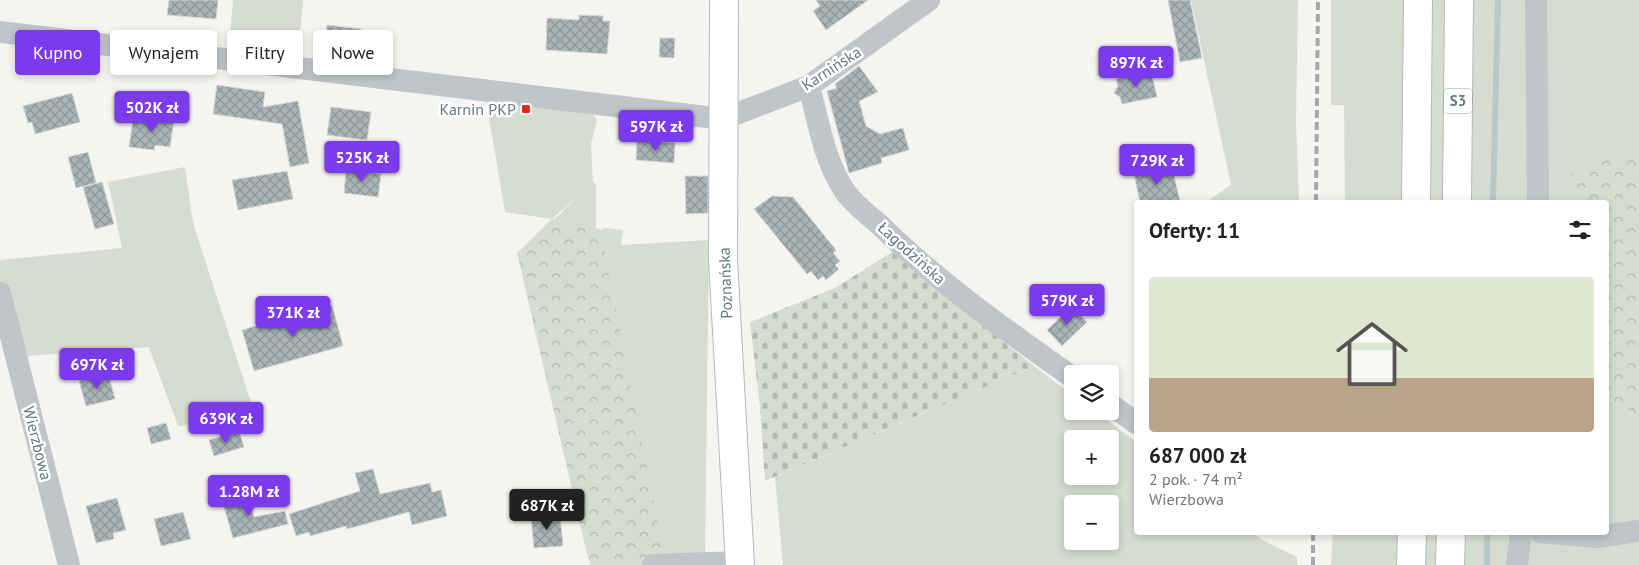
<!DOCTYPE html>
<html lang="pl">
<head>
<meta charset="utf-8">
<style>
  body { margin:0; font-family:"PT Sans",sans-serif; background:#f2f2f2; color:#202124; height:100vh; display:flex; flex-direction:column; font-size:19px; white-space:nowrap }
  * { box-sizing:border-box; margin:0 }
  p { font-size:16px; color:#757577 }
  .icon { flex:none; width:28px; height:28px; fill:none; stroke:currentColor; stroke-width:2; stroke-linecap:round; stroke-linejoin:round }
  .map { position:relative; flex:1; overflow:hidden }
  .details { position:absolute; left:1134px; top:200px; width:475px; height:335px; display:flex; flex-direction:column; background:#fff; border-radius:5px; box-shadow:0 2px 8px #0003 }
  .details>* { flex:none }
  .hud { position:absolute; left:15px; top:30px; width:475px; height:45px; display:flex; gap:10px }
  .fabs { position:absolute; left:1064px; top:365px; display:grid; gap:10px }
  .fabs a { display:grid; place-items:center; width:55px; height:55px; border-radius:5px; background:#fff; box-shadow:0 2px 8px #0003; font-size:25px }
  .price { position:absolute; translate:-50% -42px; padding:0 11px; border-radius:5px; background:#7c3aed; color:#fff; font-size:16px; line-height:32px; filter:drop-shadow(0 1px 2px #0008) }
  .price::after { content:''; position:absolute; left:50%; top:30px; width:15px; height:11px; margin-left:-8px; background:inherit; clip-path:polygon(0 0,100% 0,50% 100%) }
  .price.current { background:#222; color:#fff }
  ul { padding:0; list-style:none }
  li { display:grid; align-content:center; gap:10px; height:265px; padding:0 15px }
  li span { display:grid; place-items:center; height:155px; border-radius:5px; color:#555 }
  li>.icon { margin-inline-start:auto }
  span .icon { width:90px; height:90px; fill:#fffc; stroke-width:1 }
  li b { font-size:21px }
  h2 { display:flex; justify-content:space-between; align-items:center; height:60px; padding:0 15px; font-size:21px }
  .tag { padding:0 18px; border-radius:5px; background:#fff; box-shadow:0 2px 8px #0003; font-size:18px; line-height:45px }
  .tag.current { background:#7c3aed; color:#fff }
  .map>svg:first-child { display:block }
  .green { fill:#d7dcd1; fill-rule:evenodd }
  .forest { fill:url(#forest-crowns) }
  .cemetery { fill:url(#cemetery-stones) }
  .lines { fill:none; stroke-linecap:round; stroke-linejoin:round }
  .stream { stroke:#b7c8ca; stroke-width:6 }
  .building { fill:url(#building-cross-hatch); stroke:#d6d6d3 }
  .major-casing { stroke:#b3b9bc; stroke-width:30 }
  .highway-casing { stroke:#b4b9bb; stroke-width:30 }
  .minor { stroke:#bfc5c8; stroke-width:22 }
  .major { stroke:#fff; stroke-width:28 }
  .highway { stroke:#fff; stroke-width:28 }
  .rail { stroke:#a0a9ad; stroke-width:4; stroke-dasharray:8 4; stroke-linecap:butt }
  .poi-dot { fill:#ef2417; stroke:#fff; stroke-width:2 }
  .labels { text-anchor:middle; stroke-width:5; stroke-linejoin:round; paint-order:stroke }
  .shield { fill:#fff; stroke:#91a2a9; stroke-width:1 }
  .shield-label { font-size:15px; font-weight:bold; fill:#627a84 }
  .street-label { font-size:16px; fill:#627a84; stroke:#fff }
  .poi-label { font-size:16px; fill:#627a84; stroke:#fff; text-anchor:end }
</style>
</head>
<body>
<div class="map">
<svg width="1639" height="565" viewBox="0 0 1639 565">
  <defs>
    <pattern id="forest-crowns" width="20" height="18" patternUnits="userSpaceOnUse" patternTransform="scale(1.25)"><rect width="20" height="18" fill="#d7dcd1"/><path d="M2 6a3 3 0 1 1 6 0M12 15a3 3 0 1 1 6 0" fill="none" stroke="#b2b7af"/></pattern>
    <pattern id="cemetery-stones" width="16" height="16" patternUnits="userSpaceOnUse" patternTransform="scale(1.25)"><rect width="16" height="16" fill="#d7dcd1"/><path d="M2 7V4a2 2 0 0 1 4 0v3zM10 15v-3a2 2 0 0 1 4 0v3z" fill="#b2b7af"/></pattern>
    <pattern id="building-cross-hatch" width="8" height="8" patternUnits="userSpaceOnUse" patternTransform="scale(1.25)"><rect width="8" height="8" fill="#a8b4b6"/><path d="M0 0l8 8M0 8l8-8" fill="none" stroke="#8c979a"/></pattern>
  </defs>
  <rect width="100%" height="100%" fill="#f5f4f0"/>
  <path class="green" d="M 233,0 L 303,0 L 298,58 L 229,50 Z
    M 1191,0 L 1298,0 L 1296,123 L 1299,202 L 1206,202 L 1231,185 Z
    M 1331,0 L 1639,0 L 1639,139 L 1620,157 L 1571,168 L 1573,202 L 1345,202 L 1344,105 L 1331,105 Z
    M 486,100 L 593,114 L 597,120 L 591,144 L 593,181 L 596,185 L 596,231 L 554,220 L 579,195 L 552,219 L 505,212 Z
    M 185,167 L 193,223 L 257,421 L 178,426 L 149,347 L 14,357 L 0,308 L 0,260 L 122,248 L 108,182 Z
    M 605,228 L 623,230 L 621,245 L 709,240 L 705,559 L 663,561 L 597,232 Z
    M 1034,366 L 1072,395 L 1072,411 L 1095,411 L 1136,442 L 1136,532 L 1253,533 L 1264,541 L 1297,557 L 1297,565 L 783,565 L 775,477 ZM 1072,439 L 1110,439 L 1110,476 L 1072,476 ZM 1072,504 L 1110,504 L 1110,541 L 1072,541 Z
    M 1606,396 L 1639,419 L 1639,565 L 1331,565 L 1333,533 L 1606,532 Z"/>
  <path class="forest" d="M 1639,139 L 1639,419 L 1606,396 L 1606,202 L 1573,202 L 1571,168 L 1620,157 Z
    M 552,219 L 600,229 L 666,565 L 591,565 L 587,554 L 517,253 Z"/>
  <path class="cemetery" d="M 892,252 L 1034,366 L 765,481 L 760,408 L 750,322 L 835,288 Z"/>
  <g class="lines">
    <path class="stream" d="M 1493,202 L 1498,0
      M 1487,565 L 1487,532"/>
  </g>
  <path class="building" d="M 169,0 L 218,0 L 216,19 L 167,15 Z
    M 816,0 L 868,0 L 826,30 L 813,11 L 820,6 Z
    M 1168,0 L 1190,0 L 1202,58 L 1180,62 Z
    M 579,15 L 603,16 L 603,21 L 610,21 L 607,54 L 546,50 L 547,18 L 579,20 Z
    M 327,25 L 361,29 L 358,53 L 325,49 Z
    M 660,38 L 675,38 L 674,58 L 659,57 Z
    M 859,66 L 878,92 L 859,101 L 866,126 L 880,134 L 903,128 L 909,150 L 881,158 L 882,163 L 849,173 L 827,91 L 837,88 L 835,84 Z
    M 1151,71 L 1157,97 L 1122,104 L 1120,97 L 1114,93 L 1118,86 L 1116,79 Z
    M 217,85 L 265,92 L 263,107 L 298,101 L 309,163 L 290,167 L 282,124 L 213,114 Z
    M 72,93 L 80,122 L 35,134 L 32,122 L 28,123 L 23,106 Z
    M 331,107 L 371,112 L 367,140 L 327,135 Z
    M 150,115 L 174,119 L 170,147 L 155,145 L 154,150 L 129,147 L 133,120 L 149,122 Z
    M 637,141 L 675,143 L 674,163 L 636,160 Z
    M 88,152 L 96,183 L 76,188 L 68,157 Z
    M 1172,166 L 1180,202 L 1140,202 L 1134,174 Z
    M 346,170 L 381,174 L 378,197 L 344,193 Z
    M 287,171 L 293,199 L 238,210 L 232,180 Z
    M 685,176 L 708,176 L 708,213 L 686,214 Z
    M 102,182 L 114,224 L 95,229 L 83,187 Z
    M 772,196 L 793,197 L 836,250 L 833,253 L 840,261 L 835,265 L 839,269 L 826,280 L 823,276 L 818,280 L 811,271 L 807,274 L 754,209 Z
    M 332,305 L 343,346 L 254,371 L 242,330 Z
    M 1072,306 L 1087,322 L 1062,346 L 1047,330 Z
    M 108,373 L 115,399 L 86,406 L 79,381 Z
    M 166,423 L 171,439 L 151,444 L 147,428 Z
    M 239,431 L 244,447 L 214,456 L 209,440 Z
    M 373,469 L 380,494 L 430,483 L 432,492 L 441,490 L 447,516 L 412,525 L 409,512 L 347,529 L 346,526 L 310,536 L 309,532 L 296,536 L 289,514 L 360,491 L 355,473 Z
    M 246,493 L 254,517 L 285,511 L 288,524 L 233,538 L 222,500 Z
    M 117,498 L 126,530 L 113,533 L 114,539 L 96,543 L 86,506 Z
    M 183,512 L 191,539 L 161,546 L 154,519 Z
    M 560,515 L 563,546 L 534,548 L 531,517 Z"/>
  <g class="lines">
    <g class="major-casing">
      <path id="major" d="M 724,0 L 723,260 L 740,565"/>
    </g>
    <g class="highway-casing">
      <path id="highway" d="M 1416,202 L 1418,0
        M 1457,202 L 1459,0
        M 1411,565 L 1412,532
        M 1450,565 L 1451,532"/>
    </g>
    <path class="minor" d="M 1536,0 L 1538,202
      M 0,32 L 723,119 L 809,86 L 929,0
      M 809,86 C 818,120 824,160 844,190 C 853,204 870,216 882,227 C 940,284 1006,330 1072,377
      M 0,293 L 69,565
      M 1110,404 L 1136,423
      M 1540,532 L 1597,537 L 1639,531
      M 653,565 L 740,562 L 739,565
      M 1517,565 L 1521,532"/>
    <use href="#major" class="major"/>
    <use href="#highway" class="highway"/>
    <path class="rail" d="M 1316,202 L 1318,0
      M 1313,565 L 1313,532"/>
  </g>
  <rect class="poi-dot" x="521" y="104" width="10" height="10" rx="2.5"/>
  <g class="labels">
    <rect class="shield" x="1444" y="88.5" width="28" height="25" rx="4"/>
    <g class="shield-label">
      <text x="1458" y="106">S3</text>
    </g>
    <g class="street-label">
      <text transform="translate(831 68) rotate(-33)" y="6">Karnińska</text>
      <text transform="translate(912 253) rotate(42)" y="6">Łagodzińska</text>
      <text transform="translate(725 283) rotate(-92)" y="6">Poznańska</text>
      <text transform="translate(38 443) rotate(76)" y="6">Wierzbowa</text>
    </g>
    <g class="poi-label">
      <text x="516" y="115">Karnin PKP</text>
    </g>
  </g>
</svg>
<div class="fabs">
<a><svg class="icon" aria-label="layers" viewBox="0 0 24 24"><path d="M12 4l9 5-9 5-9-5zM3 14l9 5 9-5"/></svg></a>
<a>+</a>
<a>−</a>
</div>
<b class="price" style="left:1136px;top:88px">897K zł</b>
<b class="price" style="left:152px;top:133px">502K zł</b>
<b class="price" style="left:656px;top:152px">597K zł</b>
<b class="price" style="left:362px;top:183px">525K zł</b>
<b class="price" style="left:1157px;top:186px">729K zł</b>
<b class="price" style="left:1067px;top:326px">579K zł</b>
<b class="price" style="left:293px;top:338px">371K zł</b>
<b class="price" style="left:97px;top:390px">697K zł</b>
<b class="price" style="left:226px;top:444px">639K zł</b>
<b class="price" style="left:249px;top:517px">1.28M zł</b>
<b class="price current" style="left:547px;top:531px">687K zł</b>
<div class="hud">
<a class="tag current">Kupno</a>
<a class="tag">Wynajem</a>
<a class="tag">Filtry</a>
<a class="tag">Nowe</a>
</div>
<section class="details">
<h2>Oferty: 11<svg class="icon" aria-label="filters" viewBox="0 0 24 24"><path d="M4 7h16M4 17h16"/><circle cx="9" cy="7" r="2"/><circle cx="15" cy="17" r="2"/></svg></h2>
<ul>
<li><span style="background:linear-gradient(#dfe7d0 65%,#b9a48a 0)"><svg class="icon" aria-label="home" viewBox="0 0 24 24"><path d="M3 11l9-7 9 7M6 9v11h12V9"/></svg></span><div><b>687 000 zł</b><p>2 pok. · 74 m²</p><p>Wierzbowa</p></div></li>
</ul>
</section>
</div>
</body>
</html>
